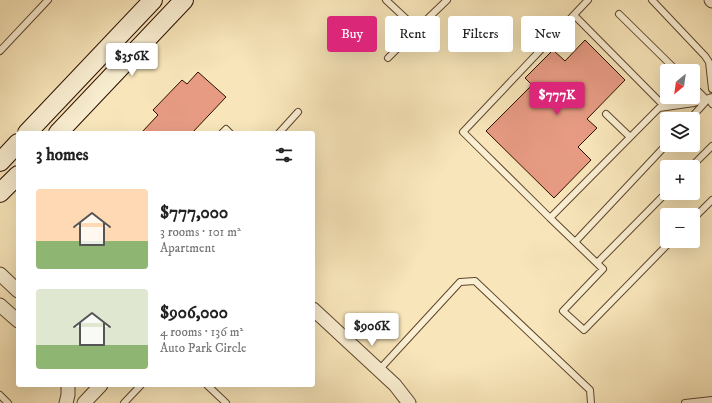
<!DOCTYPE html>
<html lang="en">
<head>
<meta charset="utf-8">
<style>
  body { margin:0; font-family:"IM FELL DW Pica",serif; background:#f6f6f6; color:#222; height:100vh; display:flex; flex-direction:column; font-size:15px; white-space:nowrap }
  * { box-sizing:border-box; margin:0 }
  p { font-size:13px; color:#767676 }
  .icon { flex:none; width:22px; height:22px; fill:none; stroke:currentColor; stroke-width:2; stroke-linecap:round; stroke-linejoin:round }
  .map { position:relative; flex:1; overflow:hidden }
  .drawer { position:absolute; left:16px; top:131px; width:299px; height:256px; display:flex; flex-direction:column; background:#fff; border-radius:4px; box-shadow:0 4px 16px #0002 }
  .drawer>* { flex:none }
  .banner { position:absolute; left:327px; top:16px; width:325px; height:36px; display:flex; gap:8px }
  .needle { width:26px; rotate:209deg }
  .buttons { position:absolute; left:660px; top:64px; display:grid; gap:8px }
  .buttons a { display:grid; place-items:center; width:40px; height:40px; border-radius:4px; background:#fff; box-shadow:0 4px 16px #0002; font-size:20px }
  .price { position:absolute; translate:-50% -34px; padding:0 9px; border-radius:4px; background:#fff; color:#222; font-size:13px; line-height:26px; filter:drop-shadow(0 1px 2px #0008) }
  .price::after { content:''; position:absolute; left:50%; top:24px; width:12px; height:9px; margin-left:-6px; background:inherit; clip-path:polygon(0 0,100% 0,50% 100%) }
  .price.current { background:#db2777; color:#fff }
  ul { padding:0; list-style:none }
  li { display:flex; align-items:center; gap:12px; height:100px; padding:0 20px }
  li span { display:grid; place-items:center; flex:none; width:112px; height:80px; border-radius:4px; color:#555 }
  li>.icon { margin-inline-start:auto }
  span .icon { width:48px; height:48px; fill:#fffc; stroke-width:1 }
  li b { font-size:17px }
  h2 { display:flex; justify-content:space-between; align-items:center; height:48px; padding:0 20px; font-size:17px }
  .tag { padding:0 14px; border-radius:4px; background:#fff; box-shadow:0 4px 16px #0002; font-size:14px; line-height:36px }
  .tag.current { background:#db2777; color:#fff }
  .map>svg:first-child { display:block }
  .building { fill:#e79b83; stroke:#2b0f00 }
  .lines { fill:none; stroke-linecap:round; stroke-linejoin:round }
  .lane-casing { stroke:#5e452e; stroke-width:8 }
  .street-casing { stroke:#5e452e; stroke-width:15 }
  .secondary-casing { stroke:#2b0f00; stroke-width:20 }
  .lane { stroke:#faefd2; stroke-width:6 }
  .street { stroke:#faefd2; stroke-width:13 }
  .secondary { stroke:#faefd2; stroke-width:18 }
</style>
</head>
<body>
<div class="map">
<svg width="712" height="403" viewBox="0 0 712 403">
  <rect width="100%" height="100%" fill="#f8e6ba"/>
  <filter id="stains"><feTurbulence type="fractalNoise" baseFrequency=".005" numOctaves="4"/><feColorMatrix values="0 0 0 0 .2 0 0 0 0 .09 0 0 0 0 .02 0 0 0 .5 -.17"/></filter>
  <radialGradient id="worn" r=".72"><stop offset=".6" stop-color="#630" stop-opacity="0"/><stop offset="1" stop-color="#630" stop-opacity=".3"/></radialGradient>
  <path class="building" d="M 585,40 L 625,80 L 587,119 L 597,128 L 578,147 L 591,160 L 554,198 L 486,131 L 532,85 L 525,78 L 553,50 L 565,61 Z
    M 198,72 L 226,97 L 192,133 L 141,133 L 158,115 L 153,110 L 182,80 L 187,84 Z"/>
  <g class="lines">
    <g class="lane-casing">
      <path id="lane" d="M 386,0 L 417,29 L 447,0
        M 588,0 L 463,132 L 550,218 L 659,108 L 694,103 L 712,97
        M 652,0 L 705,56 L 709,62 L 712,89
        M 619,14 L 677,71
        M 574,15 L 665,107
        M 0,51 L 48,0
        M 388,58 L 417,29
        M 693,86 L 706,99
        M 606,114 L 630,137
        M 690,119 L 709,98 L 712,104
        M 222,133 L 226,129 L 230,133
        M 279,133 L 298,112
        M 691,167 L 712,146
        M 550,218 L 603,269 L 563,311 L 584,330 L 671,241
        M 693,219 L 712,200
        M 575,242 L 667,144
        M 597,263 L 667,192
        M 379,370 L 460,282 L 475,281 L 590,390 L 591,403
        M 207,385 L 226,403
        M 0,395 L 8,403
        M 124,403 L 141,385
        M 685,403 L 712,400"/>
    </g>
    <g class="street-casing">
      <path id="street" d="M 711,0 L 712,1
        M 0,274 L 18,291
        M 0,305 L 18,321
        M 313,309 L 395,385 L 409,403
        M 66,403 L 68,395 L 68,385
        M 84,403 L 101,385"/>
    </g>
    <g class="secondary-casing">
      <path id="secondary" d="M 27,133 L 153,0
        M 58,133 L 184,0
        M 0,162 L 18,143
        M 0,193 L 18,175"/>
    </g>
    <use href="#lane" class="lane"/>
    <use href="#street" class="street"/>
    <use href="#secondary" class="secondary"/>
  </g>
  <rect width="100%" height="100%" filter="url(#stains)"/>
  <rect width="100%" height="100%" fill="url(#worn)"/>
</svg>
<div class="buttons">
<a><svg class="needle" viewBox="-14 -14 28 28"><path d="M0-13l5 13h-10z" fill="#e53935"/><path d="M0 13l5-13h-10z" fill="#767676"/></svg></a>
<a><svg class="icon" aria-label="layers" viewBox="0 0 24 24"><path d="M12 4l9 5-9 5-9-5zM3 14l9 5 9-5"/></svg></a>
<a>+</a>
<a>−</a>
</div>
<b class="price" style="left:132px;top:77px">$356K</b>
<b class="price current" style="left:557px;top:116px">$777K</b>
<b class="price" style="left:372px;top:347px">$906K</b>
<div class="banner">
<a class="tag current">Buy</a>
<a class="tag">Rent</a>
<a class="tag">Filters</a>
<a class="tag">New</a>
</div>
<section class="drawer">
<h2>3 homes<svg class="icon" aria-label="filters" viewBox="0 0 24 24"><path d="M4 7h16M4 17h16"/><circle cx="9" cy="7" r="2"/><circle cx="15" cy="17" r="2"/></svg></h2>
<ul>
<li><span style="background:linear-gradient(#ffd9b3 65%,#8fb573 0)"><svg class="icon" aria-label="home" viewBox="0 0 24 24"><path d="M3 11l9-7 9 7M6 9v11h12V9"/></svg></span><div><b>$777,000</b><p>3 rooms · 101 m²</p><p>Apartment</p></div></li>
<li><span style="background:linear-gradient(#dfe7d0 70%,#8fb573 0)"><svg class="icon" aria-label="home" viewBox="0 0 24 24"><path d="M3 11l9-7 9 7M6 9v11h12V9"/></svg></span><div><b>$906,000</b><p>4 rooms · 136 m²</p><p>Auto Park Circle</p></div></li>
</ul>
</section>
</div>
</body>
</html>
